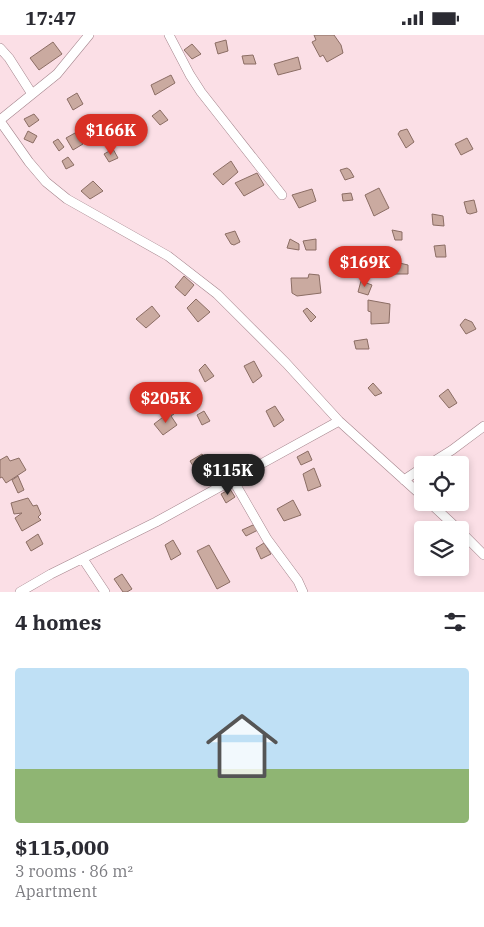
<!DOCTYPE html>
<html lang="en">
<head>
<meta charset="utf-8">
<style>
  body { margin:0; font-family:"IBM Plex Serif",serif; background:#f7f7f7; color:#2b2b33; height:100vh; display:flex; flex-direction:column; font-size:19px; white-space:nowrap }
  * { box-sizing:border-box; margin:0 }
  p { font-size:16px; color:#7c7c81 }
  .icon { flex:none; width:28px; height:28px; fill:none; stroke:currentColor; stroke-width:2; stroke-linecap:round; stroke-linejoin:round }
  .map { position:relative; height:557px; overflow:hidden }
  .details { display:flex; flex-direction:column; background:#fff; flex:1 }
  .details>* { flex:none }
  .buttons { position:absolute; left:414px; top:421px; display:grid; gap:10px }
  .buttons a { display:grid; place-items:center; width:55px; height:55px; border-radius:5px; background:#fff; box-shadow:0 2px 8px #0003; font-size:25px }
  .price { position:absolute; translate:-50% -42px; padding:0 11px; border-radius:18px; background:#d93025; color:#fff; font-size:16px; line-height:32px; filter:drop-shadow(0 1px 2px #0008) }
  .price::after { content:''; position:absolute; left:50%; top:30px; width:15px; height:11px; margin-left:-8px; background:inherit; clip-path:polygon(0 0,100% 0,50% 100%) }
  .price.current { background:#222; color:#fff }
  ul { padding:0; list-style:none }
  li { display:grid; align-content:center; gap:10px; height:265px; padding:0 15px }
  li span { display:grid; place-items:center; height:155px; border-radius:5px; color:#555 }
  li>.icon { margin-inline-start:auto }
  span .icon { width:90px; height:90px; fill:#fffc; stroke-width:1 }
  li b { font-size:21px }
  h2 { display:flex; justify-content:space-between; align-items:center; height:60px; padding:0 15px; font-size:21px }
  .status { display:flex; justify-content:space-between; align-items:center; height:35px; padding:0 25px; background:#fff; direction:ltr }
  .status svg { height:14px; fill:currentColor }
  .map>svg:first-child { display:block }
  .building { fill:#caaaa0; stroke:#8b6d64 }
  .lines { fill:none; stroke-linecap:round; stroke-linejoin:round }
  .minor-casing { stroke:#a4848c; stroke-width:10 }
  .minor { stroke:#fff; stroke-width:9 }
</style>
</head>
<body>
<div class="status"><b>17:47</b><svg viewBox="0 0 49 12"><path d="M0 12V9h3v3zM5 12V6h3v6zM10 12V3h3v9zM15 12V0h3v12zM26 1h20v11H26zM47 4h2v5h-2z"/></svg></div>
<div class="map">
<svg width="484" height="557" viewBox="0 0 484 557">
  <rect width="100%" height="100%" fill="#fbdfe6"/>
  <path class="building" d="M 314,0 L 334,0 L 341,10 L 343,18 L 327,27 L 323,20 L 320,22 L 312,7 L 316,5 Z
    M 226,5 L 228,16 L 218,19 L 215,8 Z
    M 53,7 L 62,19 L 39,35 L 30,23 Z
    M 192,9 L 201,19 L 192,24 L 184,15 Z
    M 253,20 L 256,29 L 244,29 L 242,21 Z
    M 298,22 L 301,34 L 278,40 L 274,29 Z
    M 171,40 L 175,48 L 155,60 L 151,50 Z
    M 77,58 L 83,69 L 73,75 L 67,64 Z
    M 160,75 L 168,85 L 160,90 L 152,81 Z
    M 34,79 L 39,85 L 29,92 L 24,84 Z
    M 407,94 L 414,107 L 406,113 L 398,99 L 400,96 Z
    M 28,96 L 37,101 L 33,108 L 24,104 Z
    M 75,98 L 83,109 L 73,115 L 66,103 Z
    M 467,103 L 473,114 L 461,120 L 455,109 Z
    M 58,104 L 64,112 L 59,116 L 53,107 Z
    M 113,114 L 118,123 L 109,127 L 104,119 Z
    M 68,122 L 74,130 L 66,134 L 62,126 Z
    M 231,126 L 238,137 L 223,150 L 213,139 Z
    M 347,133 L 350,135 L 354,142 L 345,145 L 340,135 Z
    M 257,138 L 264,150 L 244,161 L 235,148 Z
    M 93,146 L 103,156 L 90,164 L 81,156 Z
    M 379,153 L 389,173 L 374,181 L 365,160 Z
    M 312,154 L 316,166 L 299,173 L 292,160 Z
    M 351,158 L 353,165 L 343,166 L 342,159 Z
    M 474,165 L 477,177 L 470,179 L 467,178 L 464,167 Z
    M 432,179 L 443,181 L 444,191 L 433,190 Z
    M 392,195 L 402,197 L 402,205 L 395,205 Z
    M 235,196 L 240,207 L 234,210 L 231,209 L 225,199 Z
    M 290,204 L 299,209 L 299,215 L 287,213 Z
    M 316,204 L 316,215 L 306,215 L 303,206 Z
    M 445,210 L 446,222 L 436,222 L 434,211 Z
    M 378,217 L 380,231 L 360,234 L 358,218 Z
    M 391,226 L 408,230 L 408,239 L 391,239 Z
    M 309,239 L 319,240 L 321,258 L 297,261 L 292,258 L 291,243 L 308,243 Z
    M 184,241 L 194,250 L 185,261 L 175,252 Z
    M 361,246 L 372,250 L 368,260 L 358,257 Z
    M 196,264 L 210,277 L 198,287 L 187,273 Z
    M 368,265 L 390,269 L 389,288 L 371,289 L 371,277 L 368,276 Z
    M 152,271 L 160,281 L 146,293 L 136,284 Z
    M 307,273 L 316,282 L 311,287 L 303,276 Z
    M 465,284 L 472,287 L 476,294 L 466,299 L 460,290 Z
    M 367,304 L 369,314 L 356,314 L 354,306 Z
    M 254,326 L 262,341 L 253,348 L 244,331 Z
    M 205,329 L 214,341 L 205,347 L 199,335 Z
    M 373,348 L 382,358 L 375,361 L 368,353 Z
    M 448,354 L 457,368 L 449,373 L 439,361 Z
    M 275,371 L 284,385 L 274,392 L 266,376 Z
    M 171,376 L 174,379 L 171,381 L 177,390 L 163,400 L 154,389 Z
    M 204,376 L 210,386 L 202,390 L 197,380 Z
    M 308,416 L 312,425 L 301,430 L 297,422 Z
    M 202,419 L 207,425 L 195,434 L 190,426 Z
    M 7,421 L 10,426 L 19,423 L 26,435 L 6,448 L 2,442 L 0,443 L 0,425 Z
    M 314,433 L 321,451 L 308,456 L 303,439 Z
    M 18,441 L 24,455 L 18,458 L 12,445 Z
    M 230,454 L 235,462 L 226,468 L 221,459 Z
    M 28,463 L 33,471 L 37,470 L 41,479 L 38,482 L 41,485 L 22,496 L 15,483 L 22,478 L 14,479 L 11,468 Z
    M 293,465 L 301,480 L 284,486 L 277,474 Z
    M 253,490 L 258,495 L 246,501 L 242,495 Z
    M 38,499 L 43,509 L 31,516 L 26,507 Z
    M 173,505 L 181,519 L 171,525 L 165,510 Z
    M 264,508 L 271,519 L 261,524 L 256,513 Z
    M 209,510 L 230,547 L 217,554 L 197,516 Z
    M 122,539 L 132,554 L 127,557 L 123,557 L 114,544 Z"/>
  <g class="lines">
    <g class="minor-casing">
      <path id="minor" d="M 169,0 L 190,40 L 201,57 L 282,160
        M 0,13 L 9,23 L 32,59
        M 0,85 L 57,39 L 89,0
        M 0,86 L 29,127 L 46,147 L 67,164 L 168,221 L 217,259 L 286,328 L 339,386 L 422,461
        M 428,430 L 452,415 L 484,391
        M 233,445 L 267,504 L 298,546 L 303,557
        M 404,445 L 422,433
        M 430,468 L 459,495
        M 460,496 L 484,520
        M 83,524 L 105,557
        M 20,557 L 51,539 L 156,487 L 339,386"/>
    </g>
    <use href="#minor" class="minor"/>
  </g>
</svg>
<div class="buttons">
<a><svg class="icon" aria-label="locate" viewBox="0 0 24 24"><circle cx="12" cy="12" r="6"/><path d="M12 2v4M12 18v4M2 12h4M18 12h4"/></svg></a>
<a><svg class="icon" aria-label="layers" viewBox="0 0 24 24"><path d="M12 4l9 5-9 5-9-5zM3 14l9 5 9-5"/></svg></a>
</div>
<b class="price" style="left:111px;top:121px">$166K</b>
<b class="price" style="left:365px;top:253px">$169K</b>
<b class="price" style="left:166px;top:389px">$205K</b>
<b class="price current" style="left:228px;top:461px">$115K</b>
</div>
<section class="details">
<h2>4 homes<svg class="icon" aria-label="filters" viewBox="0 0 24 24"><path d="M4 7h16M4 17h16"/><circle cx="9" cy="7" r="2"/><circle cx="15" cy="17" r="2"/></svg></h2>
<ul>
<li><span style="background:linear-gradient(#bfe0f5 65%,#8fb573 0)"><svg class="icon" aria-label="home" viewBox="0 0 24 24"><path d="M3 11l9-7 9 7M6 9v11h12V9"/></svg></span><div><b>$115,000</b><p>3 rooms · 86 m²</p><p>Apartment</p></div></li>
</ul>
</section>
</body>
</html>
